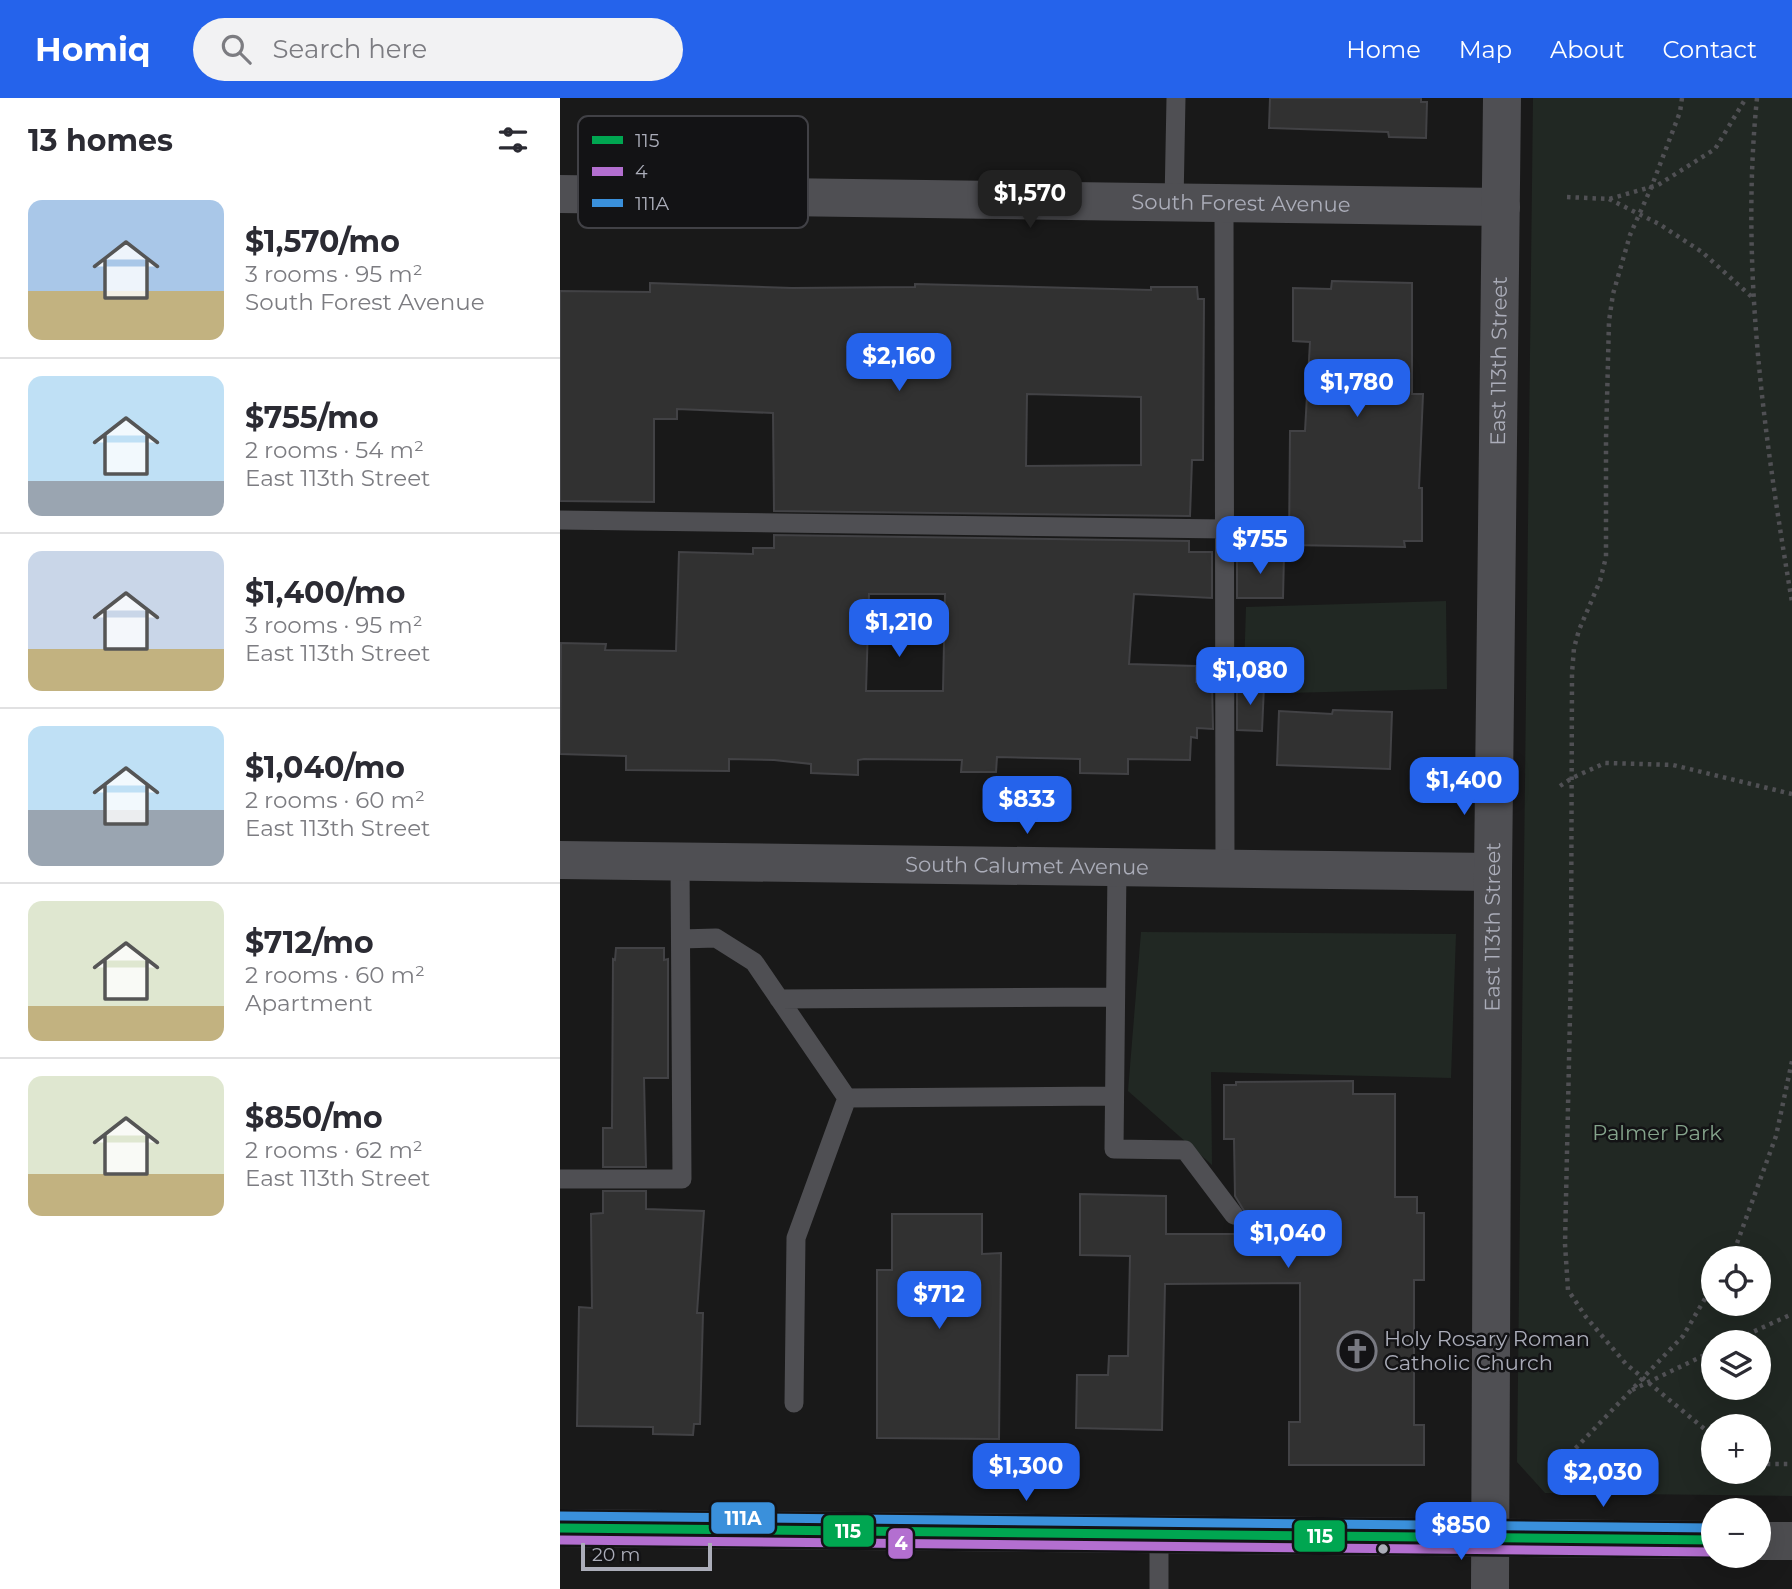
<!DOCTYPE html>
<html lang="en">
<head>
<meta charset="utf-8">
<style>
  body { margin:0; font-family:Montserrat,sans-serif; background:#f2f2f3; color:#2b2b33; height:100vh; display:flex; flex-direction:column; font-size:26px; white-space:nowrap }
  * { box-sizing:border-box; margin:0 }
  p { font-size:23px; color:#7c7c81 }
  .icon { flex:none; width:38px; height:38px; fill:none; stroke:currentColor; stroke-width:2; stroke-linecap:round; stroke-linejoin:round }
  .map { position:relative; flex:1; overflow:hidden }
  .details { display:flex; flex-direction:column; background:#fff; width:560px }
  .details>* { flex:none }
  .tools { position:absolute; left:1141px; top:1148px; display:grid; gap:14px }
  .tools a { display:grid; place-items:center; width:70px; height:70px; border-radius:50%; background:#fff; box-shadow:0 7px 28px #0002; font-size:35px }
  .scale { position:absolute; left:21px; bottom:18px; width:131px; box-sizing:border-box; padding-left:7px; border:4px solid #abadb9; border-top:0; font-size:19px; line-height:24px; white-space:nowrap; color:#abadb9; -webkit-text-stroke:5px #131315; paint-order:stroke }
  .price { position:absolute; translate:-50% -60px; padding:0 16px; border-radius:14px; background:#2563eb; color:#fff; font-size:23px; line-height:46px; filter:drop-shadow(0 2px 4px #0008) }
  .price::after { content:''; position:absolute; left:50%; top:42px; width:21px; height:16px; margin-left:-10px; background:inherit; clip-path:polygon(0 0,100% 0,50% 100%) }
  .price.active { background:#222; color:#fff }
  ul { padding:0; list-style:none }
  li { display:flex; align-items:center; gap:21px; height:175px; padding:0 28px }
  li+li { border-top:2px solid #e1e1e2 }
  li span { display:grid; place-items:center; flex:none; width:196px; height:140px; border-radius:14px; color:#555 }
  li>.icon { margin-inline-start:auto }
  span .icon { width:84px; height:84px; fill:#fffc; stroke-width:1 }
  li b { font-size:30px }
  h2 { display:flex; justify-content:space-between; align-items:center; height:84px; padding:0 28px; font-size:30px }
  header { display:flex; align-items:center; gap:42px; box-sizing:border-box; height:98px; padding:0 35px; background:#2563eb; color:#fff }
  header strong { font-size:33px }
  nav { display:flex; gap:38px; margin-inline-start:auto; font-size:24px }
  .search { width:490px; height:63px; background:#f2f2f3; display:flex; align-items:center; gap:18px; box-sizing:border-box; padding:0 24px; border-radius:38px; color:#7c7c81; font-size:26px }
  main { display:flex; flex:1; min-height:0 }
  .map>svg:first-child { display:block }
  .green { fill:#212823; fill-rule:evenodd }
  .building { fill:#313131; stroke:#424245; stroke-width:2; fill-rule:evenodd }
  .lines { fill:none; stroke-linecap:round; stroke-linejoin:round }
  .path { stroke:#505054; stroke-width:4.5; stroke-dasharray:3.5 5; stroke-linecap:butt }
  .lane { stroke:#4f4f53; stroke-width:19 }
  .street { stroke:#4f4f53; stroke-width:38 }
  .secondary { stroke:#4d4d50; stroke-width:38 }
  .bus-1-casing { stroke:#131315; stroke-width:14 }
  .bus-2-casing { stroke:#131315; stroke-width:14 }
  .bus-3-casing { stroke:#131315; stroke-width:14 }
  .bus-1 { stroke:#00a651; stroke-width:9 }
  .bus-2 { stroke:#b36fd0; stroke-width:9 }
  .bus-3 { stroke:#3a90db; stroke-width:9 }
  .bus-dot { fill:#abadb9; stroke:#131315; stroke-width:2.5 }
  .labels { text-anchor:middle; stroke-width:5; stroke-linejoin:round; paint-order:stroke }
  .street-label { font-size:21px; fill:#abadb9; stroke:#131315 }
  .park-label { font-size:21px; fill:#84a38b; stroke:#131315 }
  .poi-label { font-size:21px; fill:#abadb9; stroke:#131315; text-anchor:start }
  .key { fill:#131315; stroke:#414146; stroke-width:2 }
  .key-label { font-size:19px; fill:#abadb9 }
  .line-badge { stroke:#131315; stroke-width:2.5 }
  .badge-label { font-size:19px; text-anchor:middle; font-weight:bold; fill:#fff }
</style>
</head>
<body>
<header>
<strong>Homiq</strong>
<div class="search"><svg class="icon" aria-label="search" viewBox="0 0 24 24"><circle cx="10" cy="10" r="6"/><path d="M15 15l6 6"/></svg>Search here</div>
<nav><a>Home</a><a>Map</a><a>About</a><a>Contact</a></nav>
</header>
<main>
<section class="details">
<h2>13 homes<svg class="icon" aria-label="filters" viewBox="0 0 24 24"><path d="M4 7h16M4 17h16"/><circle cx="9" cy="7" r="2"/><circle cx="15" cy="17" r="2"/></svg></h2>
<ul>
<li><span style="background:linear-gradient(#a9c7e8 65%,#c2b280 0)"><svg class="icon" aria-label="home" viewBox="0 0 24 24"><path d="M3 11l9-7 9 7M6 9v11h12V9"/></svg></span><div><b>$1,570/mo</b><p>3 rooms · 95 m²</p><p>South Forest Avenue</p></div></li>
<li><span style="background:linear-gradient(#bfe0f5 75%,#9aa5b1 0)"><svg class="icon" aria-label="home" viewBox="0 0 24 24"><path d="M3 11l9-7 9 7M6 9v11h12V9"/></svg></span><div><b>$755/mo</b><p>2 rooms · 54 m²</p><p>East 113th Street</p></div></li>
<li><span style="background:linear-gradient(#c9d6e8 70%,#c2b280 0)"><svg class="icon" aria-label="home" viewBox="0 0 24 24"><path d="M3 11l9-7 9 7M6 9v11h12V9"/></svg></span><div><b>$1,400/mo</b><p>3 rooms · 95 m²</p><p>East 113th Street</p></div></li>
<li><span style="background:linear-gradient(#bfe0f5 60%,#9aa5b1 0)"><svg class="icon" aria-label="home" viewBox="0 0 24 24"><path d="M3 11l9-7 9 7M6 9v11h12V9"/></svg></span><div><b>$1,040/mo</b><p>2 rooms · 60 m²</p><p>East 113th Street</p></div></li>
<li><span style="background:linear-gradient(#dfe7d0 75%,#c2b280 0)"><svg class="icon" aria-label="home" viewBox="0 0 24 24"><path d="M3 11l9-7 9 7M6 9v11h12V9"/></svg></span><div><b>$712/mo</b><p>2 rooms · 60 m²</p><p>Apartment</p></div></li>
<li><span style="background:linear-gradient(#dfe7d0 70%,#c2b280 0)"><svg class="icon" aria-label="home" viewBox="0 0 24 24"><path d="M3 11l9-7 9 7M6 9v11h12V9"/></svg></span><div><b>$850/mo</b><p>2 rooms · 62 m²</p><p>East 113th Street</p></div></li>
</ul>
</section>
<div class="map">
<svg width="1232" height="1491" viewBox="0 0 1232 1491">
  <rect width="100%" height="100%" fill="#191919"/>
  <path class="green" d="M 973,0 L 1232,0 L 1232,1398 L 985,1395 L 957,1364 ZM 1199,1160 L 1199,1206 L 1153,1206 L 1153,1160 ZM 1199,1244 L 1199,1290 L 1153,1290 L 1153,1244 ZM 1153,1328 L 1199,1328 L 1199,1374 L 1153,1374 Z
    M 886,503 L 887,591 L 727,595 L 728,571 L 684,573 L 686,509 Z
    M 581,834 L 896,836 L 891,980 L 651,974 L 652,1067 L 568,993 Z"/>
  <path class="building" d="M 710,0 L 861,0 L 861,4 L 867,4 L 866,40 L 829,39 L 828,34 L 709,30 Z
    M 772,183 L 852,185 L 852,296 L 863,296 L 859,390 L 862,390 L 862,443 L 844,443 L 845,449 L 729,447 L 730,333 L 745,333 L 750,244 L 733,243 L 733,190 L 771,191 Z
    M 90,185 L 232,190 L 355,189 L 355,186 L 591,192 L 591,189 L 637,189 L 638,201 L 644,201 L 643,362 L 632,362 L 630,418 L 214,413 L 213,315 L 117,311 L 117,321 L 94,321 L 94,404 L 0,403 L 0,193 L 90,194 ZM 467,296 L 581,299 L 581,367 L 466,368 Z
    M 214,437 L 629,443 L 629,454 L 652,454 L 652,500 L 574,496 L 569,566 L 636,568 L 636,584 L 652,585 L 653,631 L 637,630 L 637,640 L 631,639 L 630,662 L 568,661 L 568,676 L 520,675 L 520,661 L 437,659 L 436,674 L 401,674 L 402,662 L 304,661 L 298,662 L 298,677 L 251,675 L 251,666 L 214,662 L 169,661 L 169,673 L 66,672 L 66,658 L 0,656 L 1,545 L 46,546 L 45,552 L 116,553 L 119,454 L 193,456 L 193,450 L 214,450 ZM 309,496 L 385,496 L 383,593 L 306,593 Z
    M 677,455 L 724,456 L 723,500 L 677,500 Z
    M 677,586 L 704,588 L 702,633 L 677,632 Z
    M 773,612 L 832,614 L 830,671 L 717,667 L 719,613 L 772,616 Z
    M 56,850 L 104,850 L 104,862 L 108,861 L 108,980 L 84,980 L 86,1069 L 43,1069 L 43,1030 L 52,1030 L 53,861 L 55,862 Z
    M 793,983 L 793,996 L 835,996 L 835,1099 L 857,1099 L 857,1115 L 864,1115 L 864,1182 L 854,1182 L 854,1327 L 864,1327 L 864,1367 L 729,1367 L 729,1324 L 740,1324 L 740,1185 L 605,1186 L 602,1332 L 516,1330 L 517,1277 L 548,1277 L 549,1258 L 568,1258 L 570,1158 L 520,1157 L 520,1096 L 606,1098 L 606,1136 L 675,1136 L 675,1129 L 682,1126 L 686,1116 L 675,1098 L 674,1041 L 664,1041 L 664,987 L 676,987 L 676,984 Z
    M 43,1093 L 86,1093 L 86,1111 L 144,1113 L 137,1215 L 143,1215 L 140,1326 L 134,1326 L 133,1337 L 93,1336 L 93,1329 L 17,1328 L 19,1209 L 32,1210 L 31,1116 L 43,1115 Z
    M 332,1116 L 422,1116 L 422,1156 L 441,1155 L 439,1341 L 317,1340 L 317,1172 L 332,1172 Z"/>
  <g class="lines">
    <path class="path" d="M 1122,0 L 1120,14 L 1091,90 L 1070,137 L 1053,196 L 1049,223 L 1046,341 L 1046,459 L 1040,483 L 1019,532 L 1014,550 L 1012,575 L 1011,871 L 1005,1146 L 1008,1192 L 1026,1219 L 1066,1266 L 1153,1338
      M 1197,0 C 1180,168 1204,338 1232,504
      M 1007,99 L 1049,101 L 1098,87 L 1155,51 L 1186,0
      M 1049,101 L 1099,126 L 1142,154 L 1193,200
      M 1000,688 L 1012,680 L 1045,665 L 1113,667 L 1232,696
      M 1169,1160 L 1176,1148 L 1216,1038 L 1232,963
      M 1171,1244 L 1232,1216
      M 1072,1292 L 1153,1253
      M 1199,1363 L 1205,1366 L 1232,1366
      M 992,1375 L 1123,1238 L 1153,1187"/>
    <path class="lane" d="M 614,105 L 616,0
      M 664,105 L 665,771
      M 0,422 L 665,431
      M 557,769 L 554,1051 L 625,1052 L 674,1117
      M 121,841 L 156,840 L 194,864 L 287,1000
      M 219,901 L 555,899
      M 0,1081 L 122,1081 L 120,764
      M 234,1305 L 236,1140 L 287,1000 L 554,998
      M 599,1491 L 599,1436"/>
    <g class="street">
      <path id="s1" d="M 0,96 L 941,109"/>
      <path id="s2" d="M 0,762 L 933,774"/>
      <path id="s3" d="M 930,1491 L 933,774 L 942,0"/>
    </g>
    <path class="secondary" d="M 0,1430 L 1153,1442
      M 1199,1443 L 1232,1443"/>
    <g class="bus-1-casing">
      <path id="bus-1" d="M 0,1430 L 1153,1442"/>
    </g>
    <g class="bus-2-casing">
      <path id="bus-2" d="M 0,1442 L 1153,1454"/>
    </g>
    <g class="bus-3-casing">
      <path id="bus-3" d="M 0,1418 L 1153,1430"/>
    </g>
    <use href="#bus-1" class="bus-1"/>
    <use href="#bus-2" class="bus-2"/>
    <use href="#bus-3" class="bus-3"/>
  </g>
  <defs>
    <g id="church-ring" transform="scale(2.0125)"><circle r="9.5" fill="#131315" stroke="#787981" stroke-width="1.5"/><path d="M-1.2-6h2.4v3.5h3.3v2.4h-3.3V6h-2.4V-.1h-3.3v-2.4h3.3Z" fill="#787981"/></g>
  </defs>
  <g fill-rule="evenodd">
    <use href="#church-ring" x="797" y="1253"/>
  </g>
  <circle class="bus-dot" cx="823" cy="1451" r="6"/>
  <g class="labels">
    <g class="street-label">
      <text dy="7" stroke="none"><textPath href="#s1" startOffset="681">South Forest Avenue</textPath></text>
      <text dy="7" stroke="none"><textPath href="#s3" startOffset="1228">East 113th Street</textPath></text>
      <text dy="7" stroke="none"><textPath href="#s2" startOffset="467">South Calumet Avenue</textPath></text>
      <text dy="7" stroke="none"><textPath href="#s3" startOffset="662">East 113th Street</textPath></text>
    </g>
    <g class="park-label">
      <text x="1097" y="1042">Palmer Park</text>
    </g>
    <g class="poi-label">
      <text x="824" y="1248">Holy Rosary Roman<tspan x="824" dy="24">Catholic Church</tspan></text>
    </g>
  </g>
  <rect x="18" y="18" width="230" height="112" rx="10" class="key"/>
  <rect x="32" y="38" width="31" height="8" fill="#00a651"/>
  <rect x="32" y="69" width="31" height="9" fill="#b36fd0"/>
  <rect x="32" y="101" width="31" height="8" fill="#3a90db"/>
  <g class="key-label">
    <text x="75" y="49">115</text>
    <text x="75" y="80">4</text>
    <text x="75" y="112">111A</text>
  </g>
  <g class="line-badge">
    <rect x="150" y="1403" width="66" height="34" rx="7" fill="#3a90db"/>
    <rect x="262" y="1416" width="53" height="34" rx="7" fill="#00a651"/>
    <rect x="733" y="1421" width="53" height="34" rx="7" fill="#00a651"/>
    <rect x="327" y="1429" width="27" height="33" rx="7" fill="#b36fd0"/>
  </g>
  <g class="badge-label">
    <text x="183" y="1427">111A</text>
    <text x="288" y="1440">115</text>
    <text x="760" y="1445">115</text>
    <text x="341" y="1452">4</text>
  </g>
</svg>
<div class="tools">
<a><svg class="icon" aria-label="locate" viewBox="0 0 24 24"><circle cx="12" cy="12" r="6"/><path d="M12 2v4M12 18v4M2 12h4M18 12h4"/></svg></a>
<a><svg class="icon" aria-label="layers" viewBox="0 0 24 24"><path d="M12 4l9 5-9 5-9-5zM3 14l9 5 9-5"/></svg></a>
<a>+</a>
<a>−</a>
</div>
<div class="scale">20 m</div>
<b class="price active" style="left:470px;top:132px">$1,570</b>
<b class="price" style="left:339px;top:295px">$2,160</b>
<b class="price" style="left:797px;top:321px">$1,780</b>
<b class="price" style="left:700px;top:478px">$755</b>
<b class="price" style="left:339px;top:561px">$1,210</b>
<b class="price" style="left:690px;top:609px">$1,080</b>
<b class="price" style="left:904px;top:719px">$1,400</b>
<b class="price" style="left:467px;top:738px">$833</b>
<b class="price" style="left:728px;top:1172px">$1,040</b>
<b class="price" style="left:379px;top:1233px">$712</b>
<b class="price" style="left:466px;top:1405px">$1,300</b>
<b class="price" style="left:1043px;top:1411px">$2,030</b>
<b class="price" style="left:901px;top:1464px">$850</b>
</div>
</main>
</body>
</html>
